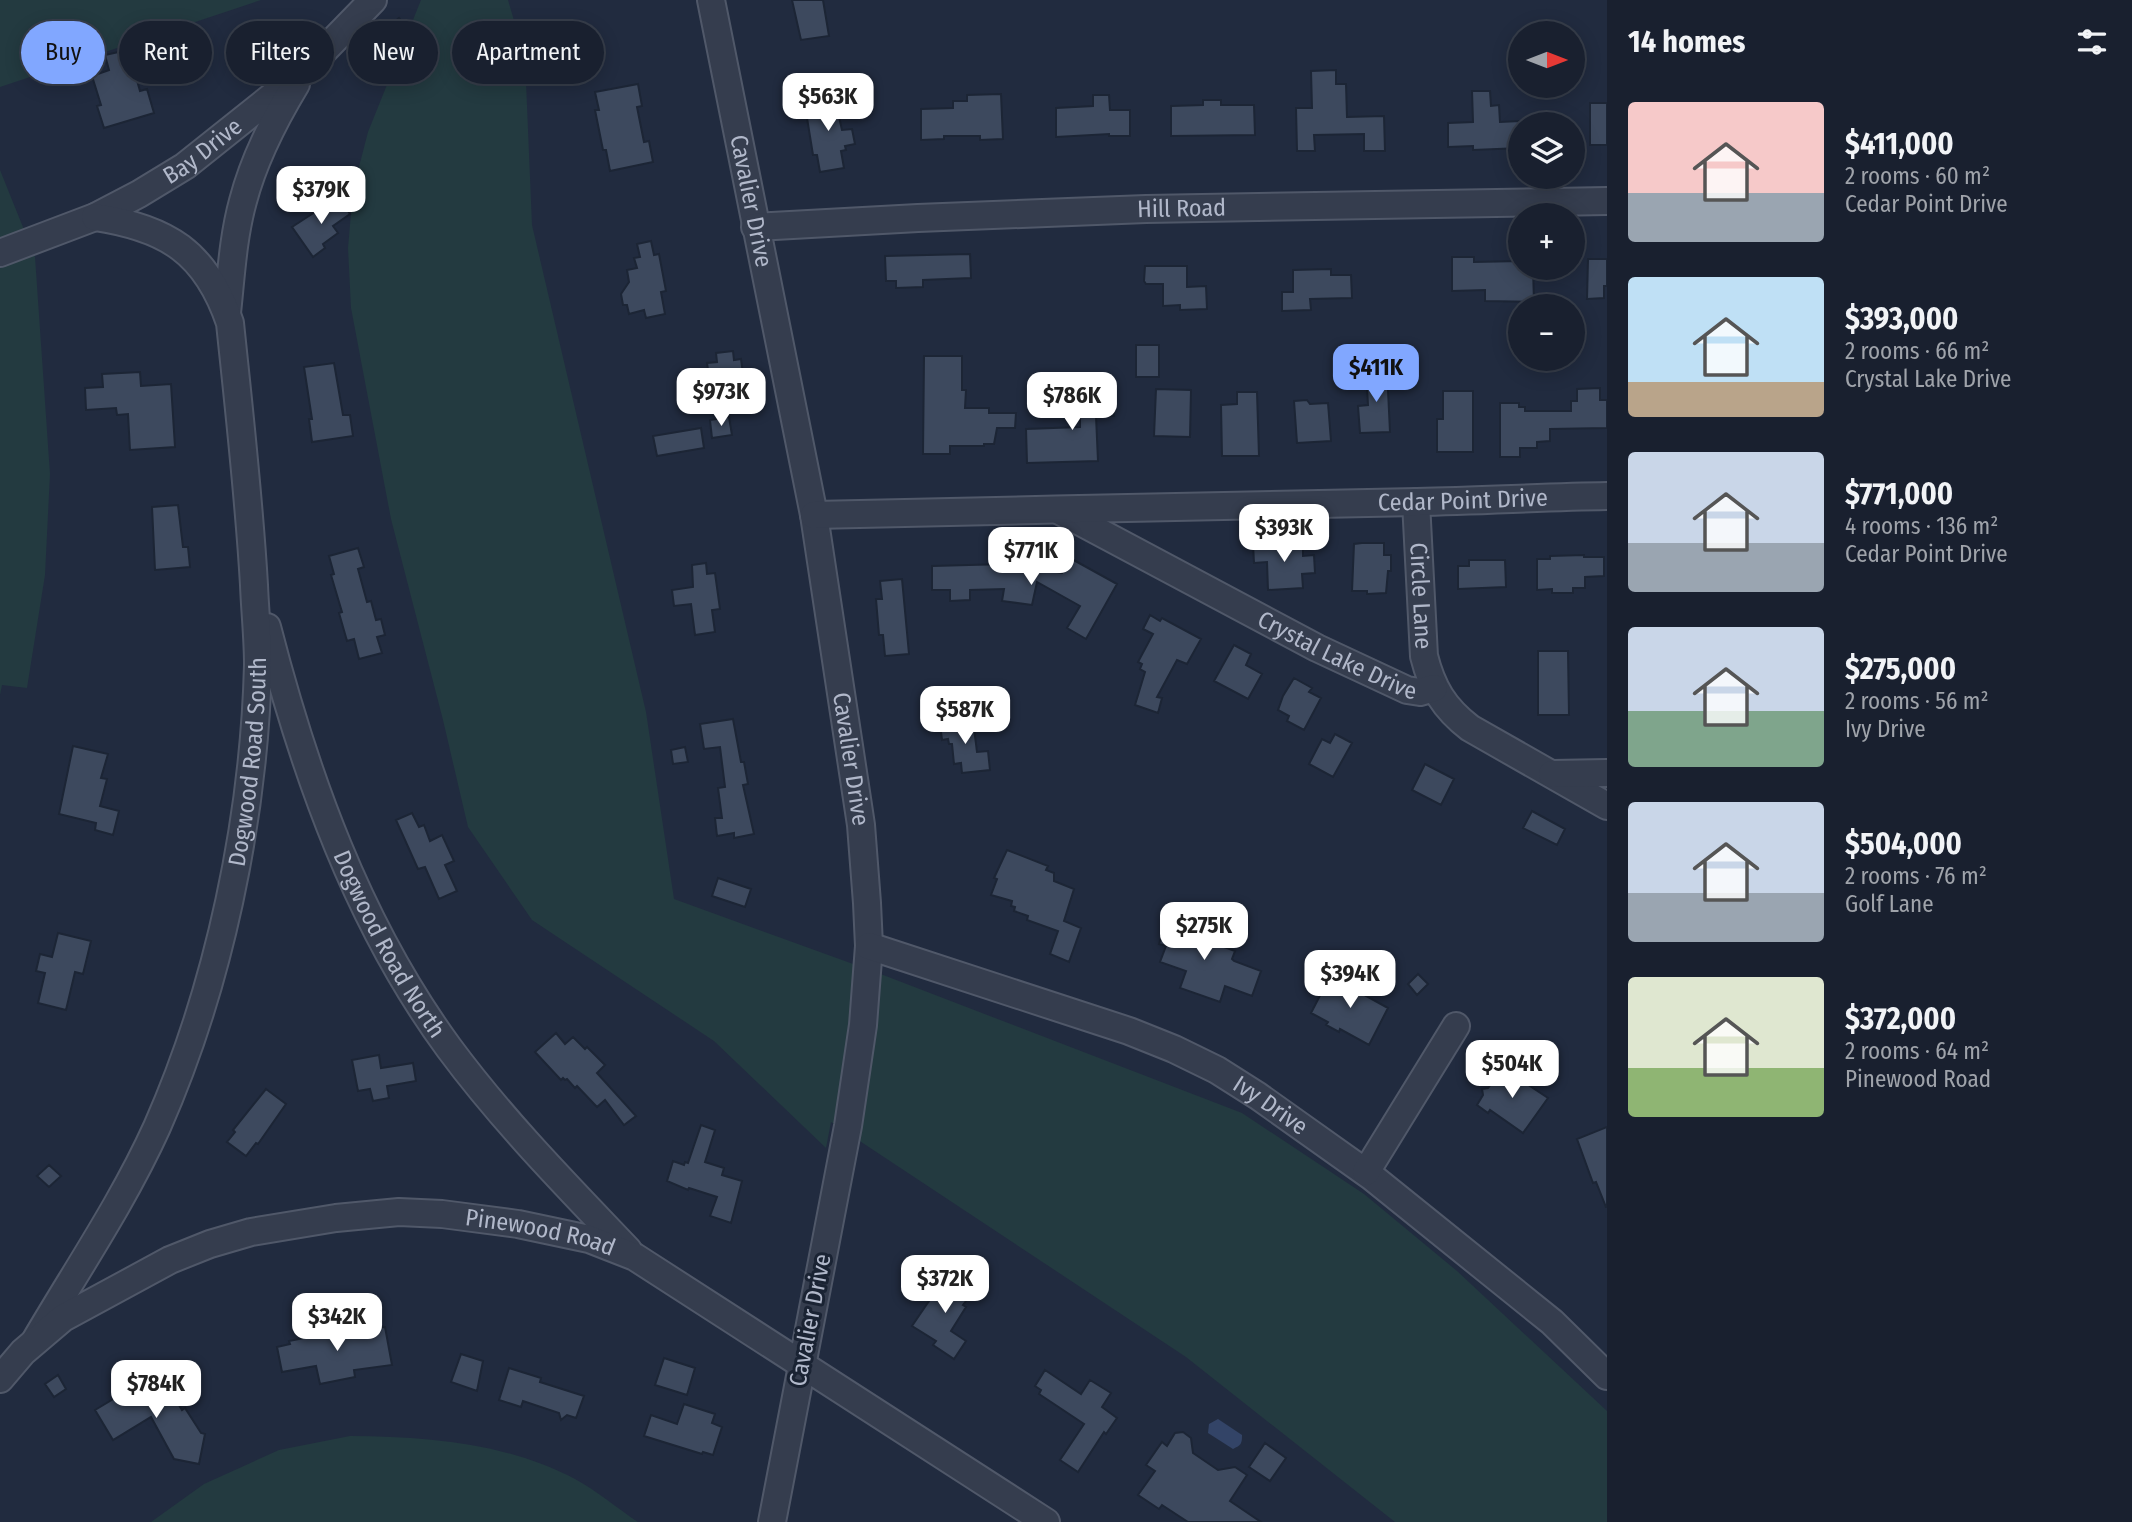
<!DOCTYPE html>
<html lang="en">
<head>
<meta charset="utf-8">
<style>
  body { margin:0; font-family:"Fira Sans Condensed",sans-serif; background:#262d3b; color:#f1f3f6; height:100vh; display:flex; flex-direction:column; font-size:26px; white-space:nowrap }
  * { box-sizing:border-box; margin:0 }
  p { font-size:23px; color:#9fa3aa }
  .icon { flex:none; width:38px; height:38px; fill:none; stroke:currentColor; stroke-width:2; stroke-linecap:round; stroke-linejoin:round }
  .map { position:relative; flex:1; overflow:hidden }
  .side { display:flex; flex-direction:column; background:#19202f; width:525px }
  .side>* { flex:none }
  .top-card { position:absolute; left:21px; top:21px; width:665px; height:63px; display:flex; gap:14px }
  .needle { width:46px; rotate:90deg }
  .tools { position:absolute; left:1508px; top:21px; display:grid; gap:14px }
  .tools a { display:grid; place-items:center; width:77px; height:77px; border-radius:50%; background:#19202f; box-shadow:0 4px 18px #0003,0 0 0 2px #373e4b; font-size:35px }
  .price { position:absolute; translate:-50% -60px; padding:0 16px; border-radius:14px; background:#fff; color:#222; font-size:23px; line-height:46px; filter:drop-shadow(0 2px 4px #0008) }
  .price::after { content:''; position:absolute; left:50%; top:42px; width:21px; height:16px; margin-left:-10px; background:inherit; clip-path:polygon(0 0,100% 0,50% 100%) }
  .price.on { background:#81a7ff; color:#111 }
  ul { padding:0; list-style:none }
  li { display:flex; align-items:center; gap:21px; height:175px; padding:0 21px }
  li span { display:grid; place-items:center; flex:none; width:196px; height:140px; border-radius:7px; color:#555 }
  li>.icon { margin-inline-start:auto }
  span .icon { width:84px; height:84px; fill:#fffc; stroke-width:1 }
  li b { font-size:30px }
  h2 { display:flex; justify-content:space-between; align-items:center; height:84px; padding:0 21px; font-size:30px }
  .tag { padding:0 24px; border-radius:32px; background:#19202f; box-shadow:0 4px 18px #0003,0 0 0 2px #373e4b; font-size:24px; line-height:63px }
  .tag.on { background:#81a7ff; color:#111 }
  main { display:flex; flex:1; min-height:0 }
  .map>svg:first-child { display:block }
  .green { fill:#233a40 }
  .water { fill:#334467 }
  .building { fill:#3d495e; stroke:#1c2535; stroke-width:2 }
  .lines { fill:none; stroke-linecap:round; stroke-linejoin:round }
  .minor-casing { stroke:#505869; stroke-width:30 }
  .minor { stroke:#353d4e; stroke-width:26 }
  .labels { text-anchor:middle; stroke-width:6; stroke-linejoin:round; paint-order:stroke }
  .street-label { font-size:24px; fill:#b1b8ca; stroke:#1a2333 }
</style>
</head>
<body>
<main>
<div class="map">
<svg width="1607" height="1522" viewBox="0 0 1607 1522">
  <rect width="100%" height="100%" fill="#212b3f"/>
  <path class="green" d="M 0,0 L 261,0 L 0,87 Z
    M 421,0 L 508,0 L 525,58 L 532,225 L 646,712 L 674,899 L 878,973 L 1242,1113 L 1364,1194 L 1457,1271 L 1607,1411 L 1607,1522 L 1395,1522 L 1186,1357 L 831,1122 L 826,1148 L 714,1041 L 532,920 L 468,827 L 443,720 L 391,519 L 351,308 L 348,248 L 353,190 L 368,132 Z
    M 0,170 L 35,257 L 50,474 L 45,575 L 27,688 L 2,685 L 0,695 Z
    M 350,1436 C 428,1437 504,1442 575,1479 C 597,1491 617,1508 638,1522 L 151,1522 L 204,1484 L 279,1450 Z"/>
  <path class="water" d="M 1218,1419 L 1242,1435 C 1242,1444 1241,1445 1233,1449 L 1208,1433 L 1209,1424 Z"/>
  <path class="building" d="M 792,0 L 823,0 L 829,36 L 801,40 Z
    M 399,18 L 410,31 L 397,41 L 386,29 Z
    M 123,51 L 123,54 L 129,52 L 140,91 L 147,89 L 154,113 L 104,128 L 97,106 L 101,105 L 92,76 L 109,70 L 105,55 Z
    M 1336,70 L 1336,84 L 1346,84 L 1347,117 L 1384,116 L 1385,151 L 1364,151 L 1364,134 L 1314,135 L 1315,151 L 1297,151 L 1296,108 L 1312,108 L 1311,71 Z
    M 638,84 L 642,106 L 637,107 L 644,142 L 649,141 L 653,162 L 610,171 L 606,150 L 603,150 L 595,110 L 599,110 L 595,92 Z
    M 1472,91 L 1490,91 L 1491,106 L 1499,105 L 1500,122 L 1520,121 L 1521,148 L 1473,150 L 1473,146 L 1448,147 L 1448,123 L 1473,122 Z
    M 1001,94 L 1003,139 L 980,140 L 980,136 L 944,136 L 944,139 L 921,140 L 921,109 L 953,108 L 953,101 L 967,101 L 967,95 Z
    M 834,95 L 842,130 L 852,129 L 855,144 L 845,146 L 846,150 L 841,151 L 844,168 L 820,172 L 817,155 L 813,155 L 807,118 L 810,117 L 807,100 Z
    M 1093,95 L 1109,95 L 1110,110 L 1130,110 L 1130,136 L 1109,136 L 1109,134 L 1056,137 L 1056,108 L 1093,106 Z
    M 1203,100 L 1221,100 L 1221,105 L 1254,105 L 1255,135 L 1171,136 L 1171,106 L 1203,105 Z
    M 1590,103 L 1607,103 L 1607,145 L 1590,145 Z
    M 338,197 L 350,214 L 333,226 L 338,233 L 323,244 L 325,248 L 313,257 L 292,227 Z
    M 651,241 L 654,255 L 659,254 L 666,291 L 661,292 L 665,314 L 646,318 L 644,310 L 629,314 L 627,305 L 623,305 L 621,294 L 629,282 L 627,270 L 637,268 L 634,258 L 640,257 L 637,244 Z
    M 970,254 L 971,278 L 923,280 L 923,287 L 896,288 L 896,281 L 886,281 L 885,256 Z
    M 1452,257 L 1474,257 L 1474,262 L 1521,261 L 1521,268 L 1533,268 L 1534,302 L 1485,301 L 1485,290 L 1452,291 Z
    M 1588,259 L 1607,259 L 1607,286 L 1604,286 L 1604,298 L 1587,299 Z
    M 1145,266 L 1187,266 L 1187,287 L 1206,286 L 1207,309 L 1180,310 L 1180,305 L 1163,306 L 1163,284 L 1146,284 L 1144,281 Z
    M 1331,269 L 1331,275 L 1351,275 L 1352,298 L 1310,299 L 1311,310 L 1282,311 L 1282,292 L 1293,292 L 1293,270 Z
    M 1136,345 L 1159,345 L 1159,377 L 1136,377 Z
    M 733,351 L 734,360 L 741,359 L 744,381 L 737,382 L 738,388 L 711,391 L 707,363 L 717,362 L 716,353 Z
    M 924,356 L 962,356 L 962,390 L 966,390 L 965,408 L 989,408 L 989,413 L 1016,413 L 1015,428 L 997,428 L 994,444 L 984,444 L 984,446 L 950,446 L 950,454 L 923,454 Z
    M 334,363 L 343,415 L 350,415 L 353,436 L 312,442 L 309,419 L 312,419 L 304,367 Z
    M 1387,369 L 1390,432 L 1360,433 L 1358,406 L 1368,405 L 1366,370 Z
    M 140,372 L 141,386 L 171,384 L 175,447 L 130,450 L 128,414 L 117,415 L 116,408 L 86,410 L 85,388 L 103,387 L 102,374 Z
    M 1112,387 L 1114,416 L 1096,416 L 1098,461 L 1027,463 L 1026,429 L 1080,427 L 1080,388 Z
    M 1600,388 L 1600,400 L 1607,400 L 1607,428 L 1550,429 L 1550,441 L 1537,442 L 1537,448 L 1520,448 L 1520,457 L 1500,457 L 1500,403 L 1519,403 L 1519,407 L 1525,407 L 1525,411 L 1571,411 L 1571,401 L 1577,401 L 1577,389 Z
    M 1156,389 L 1191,390 L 1190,437 L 1154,436 Z
    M 1443,391 L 1473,391 L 1473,452 L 1437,452 L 1437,419 L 1443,419 Z
    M 1237,392 L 1257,392 L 1259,456 L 1222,456 L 1221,405 L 1237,404 Z
    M 1307,400 L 1310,404 L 1328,403 L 1331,441 L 1297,443 L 1294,401 Z
    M 729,417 L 732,435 L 712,438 L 710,420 Z
    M 701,428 L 704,448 L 657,456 L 653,436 Z
    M 178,505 L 183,547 L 188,547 L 190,567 L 155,570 L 152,507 Z
    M 1288,540 L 1288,548 L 1303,548 L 1303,556 L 1314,555 L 1315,573 L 1302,574 L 1303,588 L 1268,590 L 1267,562 L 1254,563 L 1253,544 Z
    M 1362,543 L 1384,543 L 1384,555 L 1391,555 L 1391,571 L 1388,571 L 1386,593 L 1367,594 L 1367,591 L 1352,591 L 1354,544 Z
    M 358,548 L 364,567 L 358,569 L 367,602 L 371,601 L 376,620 L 381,619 L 385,635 L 377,637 L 382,653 L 359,659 L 354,639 L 347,641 L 339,613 L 342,612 L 331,575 L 334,574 L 329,556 Z
    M 1584,555 L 1584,557 L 1604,557 L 1604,576 L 1585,577 L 1585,588 L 1573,588 L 1573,593 L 1552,593 L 1552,589 L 1537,590 L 1537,559 L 1550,559 L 1550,556 Z
    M 1070,558 L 1117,584 L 1086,639 L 1067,628 L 1080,606 L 1037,582 L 1032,605 L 1002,601 L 1004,589 L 970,590 L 970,600 L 950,601 L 950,590 L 932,590 L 932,566 L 1006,564 L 1062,573 Z
    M 1469,560 L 1505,560 L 1506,587 L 1458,589 L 1458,566 L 1469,566 Z
    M 706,563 L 707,574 L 715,573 L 720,609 L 712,610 L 715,632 L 695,635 L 691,604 L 674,606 L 672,590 L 693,587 L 692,565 Z
    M 902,579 L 909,654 L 885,656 L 883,635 L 879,635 L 876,599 L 882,599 L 880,581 Z
    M 1150,615 L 1160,621 L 1162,618 L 1201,639 L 1187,664 L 1177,660 L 1157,697 L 1162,698 L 1158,713 L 1135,705 L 1145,672 L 1140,669 L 1142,664 L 1138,662 L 1153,634 L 1143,629 Z
    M 1234,645 L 1251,654 L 1246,665 L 1262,674 L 1248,699 L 1214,681 Z
    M 1538,651 L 1568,651 L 1569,715 L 1538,715 Z
    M 1294,678 L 1312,688 L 1309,692 L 1321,698 L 1304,730 L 1287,721 L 1289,716 L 1278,710 L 1283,696 Z
    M 733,719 L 741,762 L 744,762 L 748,784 L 743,785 L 754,834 L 734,838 L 734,833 L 717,836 L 715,818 L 722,818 L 718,788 L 725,787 L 720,747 L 704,749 L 700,724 Z
    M 973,720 L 977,752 L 988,751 L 990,770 L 962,773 L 961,763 L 954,764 L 952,744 L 949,744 L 948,739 L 942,740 L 940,723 Z
    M 1335,734 L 1352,743 L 1333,777 L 1309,764 L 1322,739 L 1330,743 Z
    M 73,746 L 108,754 L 101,778 L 107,779 L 100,806 L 119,811 L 113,835 L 95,830 L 96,823 L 59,814 Z
    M 685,747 L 688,762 L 673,764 L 671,750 Z
    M 1425,764 L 1454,779 L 1441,805 L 1412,790 Z
    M 1532,811 L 1565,829 L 1557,845 L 1523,828 Z
    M 412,813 L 419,827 L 424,825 L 430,841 L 442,835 L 454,861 L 445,865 L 457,891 L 439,899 L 425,867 L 418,869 L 396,820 Z
    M 1007,850 L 1048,866 L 1046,870 L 1054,873 L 1054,881 L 1074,889 L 1064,921 L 1081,928 L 1069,962 L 1050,954 L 1058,931 L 1027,920 L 1028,916 L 1014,911 L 1015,907 L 1011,906 L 1012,901 L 991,895 L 997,879 L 994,878 Z
    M 718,878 L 751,889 L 745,907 L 712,896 Z
    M 1175,912 L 1190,917 L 1187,926 L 1190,927 L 1190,930 L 1204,935 L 1202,939 L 1235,951 L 1232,959 L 1234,961 L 1261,971 L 1252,996 L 1225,986 L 1220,1002 L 1180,988 L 1186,971 L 1160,962 L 1166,946 L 1159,944 L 1167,919 L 1172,921 Z
    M 58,933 L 91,941 L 83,974 L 75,972 L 66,1010 L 38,1003 L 45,973 L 36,971 L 40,954 L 52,957 Z
    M 1418,974 L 1428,984 L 1417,995 L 1408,984 Z
    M 1347,977 L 1362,985 L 1359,992 L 1388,1008 L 1369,1045 L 1340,1029 L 1339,1032 L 1326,1025 L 1328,1022 L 1311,1013 L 1329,978 L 1343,986 Z
    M 556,1033 L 565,1044 L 573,1037 L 585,1049 L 587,1047 L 605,1065 L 597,1073 L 636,1116 L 624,1125 L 605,1100 L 597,1107 L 577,1086 L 575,1088 L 567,1079 L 565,1080 L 563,1078 L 561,1080 L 535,1052 Z
    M 379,1055 L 381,1068 L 413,1063 L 416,1081 L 387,1086 L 389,1098 L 373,1101 L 370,1089 L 358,1091 L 352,1060 Z
    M 1503,1068 L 1548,1098 L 1523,1133 L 1490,1110 L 1488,1113 L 1477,1105 L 1483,1095 L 1482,1089 L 1488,1088 Z
    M 266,1089 L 286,1104 L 258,1144 L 256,1143 L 246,1156 L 227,1142 L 235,1132 L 233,1130 Z
    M 701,1125 L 715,1130 L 705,1162 L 724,1168 L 722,1175 L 742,1181 L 731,1223 L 710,1216 L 717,1197 L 689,1188 L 688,1190 L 667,1181 L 673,1161 L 684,1165 L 685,1162 L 688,1163 Z
    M 1607,1127 L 1607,1207 L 1606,1207 L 1596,1182 L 1593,1183 L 1577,1139 Z
    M 49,1165 L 61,1176 L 49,1187 L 37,1176 Z
    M 953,1273 L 972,1285 L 967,1294 L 970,1296 L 963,1305 L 966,1307 L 951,1331 L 966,1341 L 954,1359 L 933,1345 L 936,1341 L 912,1326 L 944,1279 L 948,1282 Z
    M 385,1327 L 392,1365 L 354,1370 L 355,1377 L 320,1384 L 316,1366 L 282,1372 L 277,1347 L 290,1344 L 289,1341 L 348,1329 L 349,1332 Z
    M 461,1354 L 483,1361 L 477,1391 L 451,1382 Z
    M 664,1358 L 695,1368 L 687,1395 L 655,1385 Z
    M 509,1368 L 541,1378 L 540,1382 L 584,1396 L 576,1418 L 567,1415 L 561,1420 L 559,1413 L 523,1401 L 521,1407 L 499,1400 Z
    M 1045,1370 L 1081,1394 L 1090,1380 L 1111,1393 L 1102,1407 L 1117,1418 L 1106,1434 L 1104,1432 L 1078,1472 L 1060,1460 L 1084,1424 L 1039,1394 L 1041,1390 L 1035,1386 Z
    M 58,1375 L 66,1389 L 54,1397 L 45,1384 Z
    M 156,1378 L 160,1383 L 164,1380 L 182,1410 L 185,1408 L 201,1433 L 205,1434 L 199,1464 L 174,1459 L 151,1417 L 113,1440 L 95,1410 L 115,1398 L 118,1402 Z
    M 684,1404 L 715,1414 L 712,1423 L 722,1427 L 713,1455 L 703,1452 L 702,1454 L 644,1436 L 651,1415 L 677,1424 Z
    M 1183,1432 L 1191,1438 L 1193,1453 L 1218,1470 L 1235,1467 L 1247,1475 L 1230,1501 L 1261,1522 L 1188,1522 L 1162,1505 L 1159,1509 L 1138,1495 L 1155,1471 L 1146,1465 L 1162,1442 L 1167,1446 L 1175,1433 Z
    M 1265,1443 L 1286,1458 L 1270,1481 L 1249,1467 Z"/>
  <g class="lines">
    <g class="minor-casing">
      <g id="minor">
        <path id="s1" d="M 711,0 L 814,515 L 861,825 L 867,903 L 869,946 L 863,1025 L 848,1126 L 772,1522"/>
        <path id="s2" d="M 755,227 L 918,218 L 1146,209 L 1607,201"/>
        <path id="s3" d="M 0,253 L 95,217 L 139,194 L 185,166 L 304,71 L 373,0"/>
        <path d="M 227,313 C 231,276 233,237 243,201 C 254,159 273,122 296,84"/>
        <path id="s4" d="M 1416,502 L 1424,656 C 1432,688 1444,708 1470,728 L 1607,806"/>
        <path id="s5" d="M 1060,511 L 1317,648 L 1407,690 L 1420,692 L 1434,688"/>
        <path id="s6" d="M 814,515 C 1015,511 1216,505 1417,502 C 1480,501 1544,497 1607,496"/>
        <path id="s7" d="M 267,627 C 305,775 358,924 449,1048 C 503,1121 566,1185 628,1250"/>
        <path d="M 1552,774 L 1607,773"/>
        <path id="s8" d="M 869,946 L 1129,1031 L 1174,1049 L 1217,1070 L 1258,1096 L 1372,1177 L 1552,1322 L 1607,1376"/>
        <path d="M 1366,1172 L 1456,1026"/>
        <path id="s9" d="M 35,1341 C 76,1271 123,1202 157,1127 C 219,987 254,819 258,665 C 258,638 255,611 254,585 C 249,497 239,410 230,323 C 206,252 167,228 95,217"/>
        <path id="s10" d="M 0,1379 L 23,1352 L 63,1318 L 170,1260 L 210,1244 L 251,1232 L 336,1218 L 399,1212 L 442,1214 L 518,1224 L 589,1239 L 635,1257 L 1046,1522"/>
      </g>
    </g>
    <use href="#minor" class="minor"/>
  </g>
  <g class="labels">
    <g class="street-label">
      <text dy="8" stroke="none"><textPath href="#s3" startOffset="228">Bay Drive</textPath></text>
      <text dy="8" stroke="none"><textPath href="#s1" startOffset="205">Cavalier Drive</textPath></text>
      <text dy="8" stroke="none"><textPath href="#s2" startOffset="427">Hill Road</textPath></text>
      <text dy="8" stroke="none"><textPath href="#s6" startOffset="649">Cedar Point Drive</textPath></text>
      <text dy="8" stroke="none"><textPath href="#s4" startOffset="94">Circle Lane</textPath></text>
      <text dy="8" stroke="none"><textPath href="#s5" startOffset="313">Crystal Lake Drive</textPath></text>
      <text dy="8" stroke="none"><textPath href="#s1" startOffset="772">Cavalier Drive</textPath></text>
      <text dy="8" stroke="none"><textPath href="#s9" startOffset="625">Dogwood Road South</textPath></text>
      <text dy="8" stroke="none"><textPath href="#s7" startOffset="341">Dogwood Road North</textPath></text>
      <text dy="8" stroke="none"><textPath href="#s8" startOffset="434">Ivy Drive</textPath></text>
      <text dy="8" stroke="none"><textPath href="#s10" startOffset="588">Pinewood Road</textPath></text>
      <text transform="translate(810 1320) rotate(-79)" y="8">Cavalier Drive</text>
    </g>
  </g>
</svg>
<div class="tools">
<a><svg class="needle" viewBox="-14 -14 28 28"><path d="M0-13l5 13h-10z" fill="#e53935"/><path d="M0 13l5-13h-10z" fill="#9fa3aa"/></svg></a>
<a><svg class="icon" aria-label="layers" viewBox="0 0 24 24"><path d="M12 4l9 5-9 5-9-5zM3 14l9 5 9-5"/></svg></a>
<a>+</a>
<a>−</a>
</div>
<b class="price" style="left:828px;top:133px">$563K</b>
<b class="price" style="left:321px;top:226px">$379K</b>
<b class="price on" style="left:1376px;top:404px">$411K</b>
<b class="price" style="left:721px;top:428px">$973K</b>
<b class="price" style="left:1072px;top:432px">$786K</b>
<b class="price" style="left:1284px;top:564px">$393K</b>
<b class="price" style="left:1031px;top:587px">$771K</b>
<b class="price" style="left:965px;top:746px">$587K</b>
<b class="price" style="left:1204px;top:962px">$275K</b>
<b class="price" style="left:1350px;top:1010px">$394K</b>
<b class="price" style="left:1512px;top:1100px">$504K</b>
<b class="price" style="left:945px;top:1315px">$372K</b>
<b class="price" style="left:337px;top:1353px">$342K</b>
<b class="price" style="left:156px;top:1420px">$784K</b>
<div class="top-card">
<a class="tag on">Buy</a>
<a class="tag">Rent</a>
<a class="tag">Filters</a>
<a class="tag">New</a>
<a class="tag">Apartment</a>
</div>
</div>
<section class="side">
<h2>14 homes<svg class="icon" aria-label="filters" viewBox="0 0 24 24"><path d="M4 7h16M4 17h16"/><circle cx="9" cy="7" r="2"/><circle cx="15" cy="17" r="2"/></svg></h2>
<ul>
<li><span style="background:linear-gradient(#f6c9c9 65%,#9aa5b1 0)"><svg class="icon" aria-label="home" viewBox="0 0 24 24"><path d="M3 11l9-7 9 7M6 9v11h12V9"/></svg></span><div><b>$411,000</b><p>2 rooms · 60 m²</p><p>Cedar Point Drive</p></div></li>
<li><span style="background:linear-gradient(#bfe0f5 75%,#b9a48a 0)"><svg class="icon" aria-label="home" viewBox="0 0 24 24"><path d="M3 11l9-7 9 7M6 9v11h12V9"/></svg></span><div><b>$393,000</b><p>2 rooms · 66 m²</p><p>Crystal Lake Drive</p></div></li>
<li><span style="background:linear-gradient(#c9d6e8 65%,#9aa5b1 0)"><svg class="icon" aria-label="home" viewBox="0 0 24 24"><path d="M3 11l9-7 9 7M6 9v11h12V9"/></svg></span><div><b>$771,000</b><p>4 rooms · 136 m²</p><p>Cedar Point Drive</p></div></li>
<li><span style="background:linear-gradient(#c9d6e8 60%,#7fa58c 0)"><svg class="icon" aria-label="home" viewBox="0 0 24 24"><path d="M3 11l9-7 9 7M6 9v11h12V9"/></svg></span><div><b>$275,000</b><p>2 rooms · 56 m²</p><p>Ivy Drive</p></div></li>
<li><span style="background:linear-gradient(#c9d6e8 65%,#9aa5b1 0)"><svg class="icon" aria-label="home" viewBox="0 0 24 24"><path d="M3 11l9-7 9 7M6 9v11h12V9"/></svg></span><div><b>$504,000</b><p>2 rooms · 76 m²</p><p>Golf Lane</p></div></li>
<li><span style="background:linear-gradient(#dfe7d0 65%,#8fb573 0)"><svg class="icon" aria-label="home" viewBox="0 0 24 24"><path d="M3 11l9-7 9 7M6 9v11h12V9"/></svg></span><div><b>$372,000</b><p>2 rooms · 64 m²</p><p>Pinewood Road</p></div></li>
</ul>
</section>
</main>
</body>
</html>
